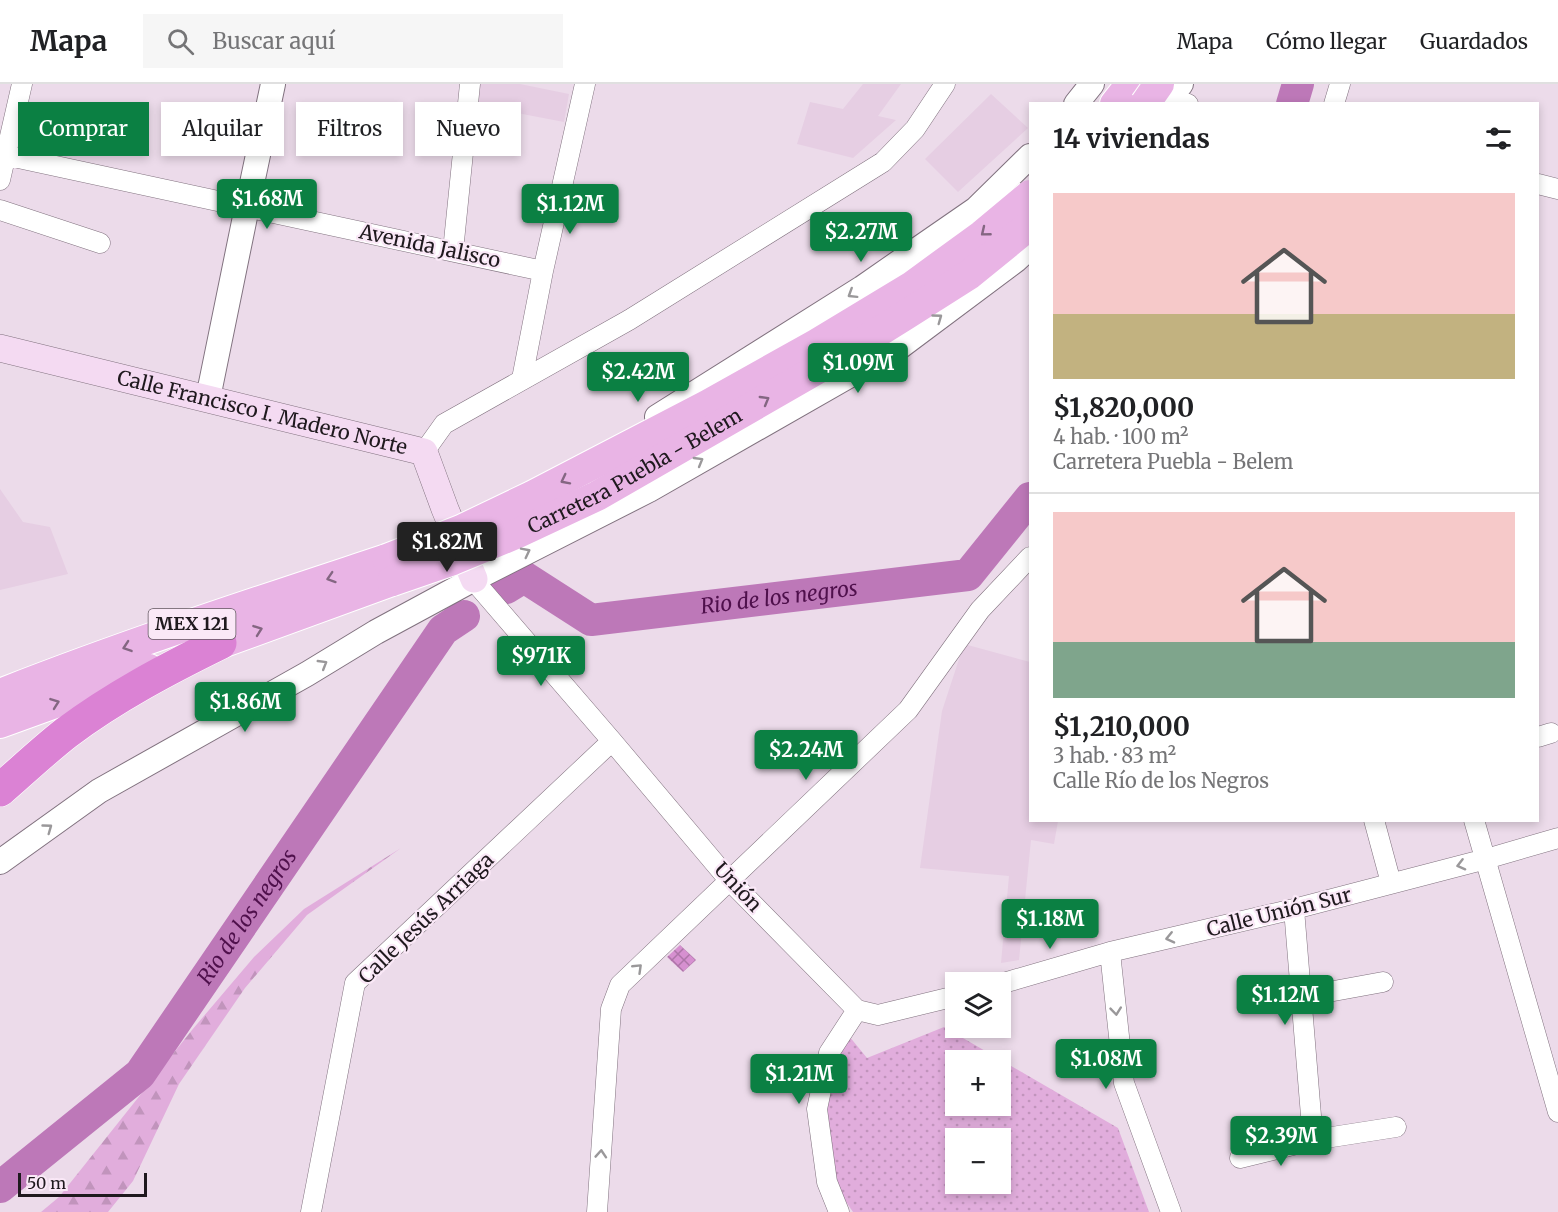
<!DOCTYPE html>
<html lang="es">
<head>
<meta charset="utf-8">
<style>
  body { margin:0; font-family:Merriweather,serif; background:#f6f6f6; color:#202124; height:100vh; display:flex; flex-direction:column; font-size:22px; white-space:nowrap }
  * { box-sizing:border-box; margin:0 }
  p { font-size:20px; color:#757577 }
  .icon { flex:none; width:33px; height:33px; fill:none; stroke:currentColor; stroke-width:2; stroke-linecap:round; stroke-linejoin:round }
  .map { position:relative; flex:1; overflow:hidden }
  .sheet { position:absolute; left:1029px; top:18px; width:510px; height:720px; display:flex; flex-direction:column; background:#fff; border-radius:0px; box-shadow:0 3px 9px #0003 }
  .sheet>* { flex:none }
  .guide { position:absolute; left:18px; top:18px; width:570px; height:54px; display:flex; gap:12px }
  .fabs { position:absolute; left:945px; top:888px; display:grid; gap:12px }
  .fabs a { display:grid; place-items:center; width:66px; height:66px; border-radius:0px; background:#fff; box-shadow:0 3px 9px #0003; font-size:30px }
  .scale { position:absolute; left:18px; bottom:15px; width:129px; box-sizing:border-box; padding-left:6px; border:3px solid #1f191e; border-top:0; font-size:16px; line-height:21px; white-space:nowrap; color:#1f191e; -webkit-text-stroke:4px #fae8f7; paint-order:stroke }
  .price { position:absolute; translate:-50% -51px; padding:0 14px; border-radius:6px; background:#0b8043; color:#fff; font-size:20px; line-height:39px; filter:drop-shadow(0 2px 3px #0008) }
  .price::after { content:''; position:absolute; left:50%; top:36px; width:18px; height:14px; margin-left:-9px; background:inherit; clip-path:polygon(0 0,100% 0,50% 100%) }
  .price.on { background:#222; color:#fff }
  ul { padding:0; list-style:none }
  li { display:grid; align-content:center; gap:12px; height:318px; padding:0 24px }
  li+li { border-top:2px solid #e0e0e0 }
  li span { display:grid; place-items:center; height:186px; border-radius:0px; color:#555 }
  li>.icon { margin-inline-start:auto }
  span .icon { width:108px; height:108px; fill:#fffc; stroke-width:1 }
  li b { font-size:26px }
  h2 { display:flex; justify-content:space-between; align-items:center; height:72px; padding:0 24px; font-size:26px }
  .chip { padding:0 21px; border-radius:0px; background:#fff; box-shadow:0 3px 9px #0003; font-size:21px; line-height:54px }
  .chip.on { background:#0b8043; color:#fff }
  header { display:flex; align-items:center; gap:36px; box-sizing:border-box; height:84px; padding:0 30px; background:#fff; border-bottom:2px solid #e0e0e0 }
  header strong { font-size:28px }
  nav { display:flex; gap:33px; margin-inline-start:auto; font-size:21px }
  .search { width:420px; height:54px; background:#f6f6f6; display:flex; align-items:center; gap:15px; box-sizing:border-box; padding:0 21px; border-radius:0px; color:#757577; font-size:22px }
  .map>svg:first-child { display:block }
  .built { fill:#e6cee3 }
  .forest { fill:url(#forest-firs) }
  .park { fill:url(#park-dots); fill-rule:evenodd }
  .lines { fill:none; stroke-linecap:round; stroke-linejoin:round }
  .river { stroke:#bd78b8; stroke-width:32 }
  .building { fill:url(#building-cross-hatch) }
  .minor-casing { stroke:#81727f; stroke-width:21 }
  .tertiary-casing { stroke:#81727f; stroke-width:26 }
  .secondary-casing { stroke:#81727f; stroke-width:28 }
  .primary-casing { stroke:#fff; stroke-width:32 }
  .motorway-casing { stroke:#fff; stroke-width:34 }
  .minor { stroke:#fff; stroke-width:20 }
  .tertiary { stroke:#fff; stroke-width:24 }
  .secondary { stroke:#f4daf2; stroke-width:27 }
  .primary { stroke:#e9b4e5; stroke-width:30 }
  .motorway { stroke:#db82d4; stroke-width:33 }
  .primary-bridge-casing { stroke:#fff; stroke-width:32; stroke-linecap:butt }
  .primary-bridge { stroke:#e9b4e5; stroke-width:30 }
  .oneway { stroke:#846682 }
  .oneway2 { stroke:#9a989a }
  .labels { text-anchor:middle; stroke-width:4.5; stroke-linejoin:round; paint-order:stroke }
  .shield { fill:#fae8f7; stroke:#61575f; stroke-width:1.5 }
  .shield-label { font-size:18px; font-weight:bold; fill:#1f191e }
  .street-label { font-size:20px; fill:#1f191e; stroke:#fae8f7 }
  .water-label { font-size:21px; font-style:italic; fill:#4f104c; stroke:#fae8f7 }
</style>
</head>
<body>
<header>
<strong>Mapa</strong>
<div class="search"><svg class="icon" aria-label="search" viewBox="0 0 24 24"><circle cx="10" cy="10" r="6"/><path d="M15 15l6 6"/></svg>Buscar aquí</div>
<nav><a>Mapa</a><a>Cómo llegar</a><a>Guardados</a></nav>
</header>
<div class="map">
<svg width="1558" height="1128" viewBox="0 0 1558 1128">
  <defs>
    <pattern id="forest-firs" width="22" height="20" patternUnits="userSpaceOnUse" patternTransform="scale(1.5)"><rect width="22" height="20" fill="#e1addc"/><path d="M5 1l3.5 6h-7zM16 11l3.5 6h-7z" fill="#c194bc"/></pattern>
    <pattern id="park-dots" width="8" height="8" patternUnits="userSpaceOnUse" patternTransform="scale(1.5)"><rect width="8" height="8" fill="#e1addc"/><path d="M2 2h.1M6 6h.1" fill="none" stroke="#c194bc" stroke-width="1.8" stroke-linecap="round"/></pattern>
    <pattern id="building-cross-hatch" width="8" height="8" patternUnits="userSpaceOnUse" patternTransform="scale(1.5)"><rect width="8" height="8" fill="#d690d0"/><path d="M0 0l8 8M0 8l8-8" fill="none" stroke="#ad75a8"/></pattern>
  </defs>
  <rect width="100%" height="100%" fill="#ecdbea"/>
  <path class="built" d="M 472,0 L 520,0 L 569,10 L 564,38 L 470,20 Z
    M 863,0 L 901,0 L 878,32 L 896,36 L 853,74 L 797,60 L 810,18 L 843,25 Z
    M 991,10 L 1028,44 L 958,108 L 925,75 Z
    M 0,405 L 23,438 L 50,443 L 68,490 L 0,506 Z
    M 964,560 L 1030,578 L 1030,736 L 1058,737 L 1054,760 L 1031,756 L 1019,876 L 1001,879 L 1009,792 L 920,784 L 942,627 Z"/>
  <path class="forest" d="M 401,764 L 307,831 L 245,904 L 179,1000 L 133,1097 L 108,1128 L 41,1128 L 59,1113 L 192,946 L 254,873 L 304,825 Z"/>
  <path class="park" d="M 944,943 L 1118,1044 L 1149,1128 L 853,1128 L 832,1097 L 822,1020 L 832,973 L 849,952 L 867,974 ZM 956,976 L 1000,976 L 1000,1022 L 956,1022 ZM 956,1054 L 1000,1054 L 1000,1100 L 956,1100 Z"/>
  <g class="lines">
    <g class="river">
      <path d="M 1292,20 L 1298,0"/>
      <path id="s1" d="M 506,504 L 524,493 L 591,536 L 968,491 L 1030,414"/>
      <path id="s2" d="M 0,1103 L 140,990 L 443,546 L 464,532"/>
    </g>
  </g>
  <path class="building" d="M 680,861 L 696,876 L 683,888 L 667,873 Z"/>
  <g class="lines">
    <g class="minor-casing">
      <path id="minor" d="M 1170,14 L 1188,20
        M 1334,20 L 1340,0
        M 0,70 L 543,187
        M 0,96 L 22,0
        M 1538,100 L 1558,105
        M 0,126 L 100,159
        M 453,167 L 470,0
        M 522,295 L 543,187 L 585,0
        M 424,368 L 444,340 L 629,236 L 883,78 L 915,45 L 945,0
        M 474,495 L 481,505 L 612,657 L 729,796 L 857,926 L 878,931 L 956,912
        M 1538,653 L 1551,649
        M 1374,736 L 1391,799
        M 1474,736 L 1558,1028
        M 1294,825 L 1313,1056
        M 1110,868 L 1124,999 L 1171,1128
        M 1000,900 L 1110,868 L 1294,825 L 1486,775 L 1558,754
        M 1301,913 L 1383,898
        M 1240,1074 L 1313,1056 L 1396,1043
        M 311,1128 L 355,899 L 612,657
        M 597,1128 L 611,925 L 620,901 L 908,626 L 980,526 L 1030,473
        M 839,1128 L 827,1098 L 817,1025 L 829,969 L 857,926"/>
    </g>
    <g class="tertiary-casing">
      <path id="tertiary" d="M 1076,20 L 1092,0
        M 1165,20 L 1181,0
        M 208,314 L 247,123 L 273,0
        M 657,333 L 862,204 L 908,172 L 976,125 L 1030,72
        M 0,778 L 99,707 L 307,590 L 376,548 L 474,495 L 649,406 L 901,262 L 1016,176 L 1030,163"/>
    </g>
    <g class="secondary-casing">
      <g id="secondary">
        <path id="s3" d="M 0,264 L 424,368 L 445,425 L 474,495"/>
      </g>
    </g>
    <g class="primary-casing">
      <path id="primary" d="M 1115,20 L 1131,0
        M 197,568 L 392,497
        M 0,610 C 127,560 257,518 387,475
        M 0,639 L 149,585"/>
    </g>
    <g class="motorway-casing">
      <path id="motorway" d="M 0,706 C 22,687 43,667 66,649 C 114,613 167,585 220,559"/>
    </g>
    <use href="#minor" class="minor"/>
    <use href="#tertiary" class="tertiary"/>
    <use href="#secondary" class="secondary"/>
    <use href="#primary" class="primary"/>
    <use href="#motorway" class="motorway"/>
    <g class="primary-bridge-casing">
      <g id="primary-bridge">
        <path d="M 1145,20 L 1159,0"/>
        <path d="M 387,475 L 461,446 L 532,412 L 707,321 L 816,260 L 912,202 L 982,151 L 1030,111"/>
        <path id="s4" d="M 392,497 L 453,476 L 518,449 L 597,412 L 835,275 L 904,232 L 970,190 L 1030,141"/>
      </g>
    </g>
    <use href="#primary-bridge" class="primary-bridge"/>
  </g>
  <defs><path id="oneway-chevron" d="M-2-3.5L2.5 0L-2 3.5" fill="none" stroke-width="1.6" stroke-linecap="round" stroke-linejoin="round" transform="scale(1.5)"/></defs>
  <g class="oneway">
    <use href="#oneway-chevron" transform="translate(985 148) rotate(141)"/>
    <use href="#oneway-chevron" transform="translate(765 316) rotate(-30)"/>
    <use href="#oneway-chevron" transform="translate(565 396) rotate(153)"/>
    <use href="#oneway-chevron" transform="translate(331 494) rotate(162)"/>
    <use href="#oneway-chevron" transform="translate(258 546) rotate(-20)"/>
    <use href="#oneway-chevron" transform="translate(127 563) rotate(161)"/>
    <use href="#oneway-chevron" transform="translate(55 619) rotate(-20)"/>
  </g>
  <g class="oneway2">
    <use href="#oneway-chevron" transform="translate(852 210) rotate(148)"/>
    <use href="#oneway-chevron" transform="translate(938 234) rotate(-36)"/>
    <use href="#oneway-chevron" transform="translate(699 377) rotate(-30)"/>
    <use href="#oneway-chevron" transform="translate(526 468) rotate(-27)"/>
    <use href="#oneway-chevron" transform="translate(323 580) rotate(-31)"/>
    <use href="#oneway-chevron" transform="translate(48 744) rotate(-36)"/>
    <use href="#oneway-chevron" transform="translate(1461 781) rotate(166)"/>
    <use href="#oneway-chevron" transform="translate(1170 854) rotate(167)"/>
    <use href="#oneway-chevron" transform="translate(638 884) rotate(-44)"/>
    <use href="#oneway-chevron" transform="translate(1116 927) rotate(84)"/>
    <use href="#oneway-chevron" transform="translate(601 1070) rotate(-86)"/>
  </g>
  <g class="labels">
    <rect class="shield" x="148.5" y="525" width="87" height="30" rx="4.5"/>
    <g class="shield-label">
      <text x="192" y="546">MEX 121</text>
    </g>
    <g class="street-label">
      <text transform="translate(430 162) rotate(12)" y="7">Avenida Jalisco</text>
      <text dy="7" stroke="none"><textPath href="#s3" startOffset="270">Calle Francisco I. Madero Norte</textPath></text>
      <text dy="7" stroke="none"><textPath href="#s4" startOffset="267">Carretera Puebla - Belem</textPath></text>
      <text transform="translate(738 803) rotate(47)" y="7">Unión</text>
      <text transform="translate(1279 828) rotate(-14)" y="7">Calle Unión Sur</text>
      <text transform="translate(426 834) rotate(-44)" y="7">Calle Jesús Arriaga</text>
    </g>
    <g class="water-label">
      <text dy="7" stroke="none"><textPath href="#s1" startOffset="290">Rio de los negros</textPath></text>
      <text dy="7" stroke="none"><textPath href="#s2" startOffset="370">Rio de los negros</textPath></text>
    </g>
  </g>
</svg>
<div class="fabs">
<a><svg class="icon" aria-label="layers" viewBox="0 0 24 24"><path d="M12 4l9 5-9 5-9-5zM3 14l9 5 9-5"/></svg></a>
<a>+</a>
<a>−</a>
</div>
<div class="scale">50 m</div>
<b class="price" style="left:267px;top:146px">$1.68M</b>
<b class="price" style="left:570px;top:151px">$1.12M</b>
<b class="price" style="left:861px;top:179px">$2.27M</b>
<b class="price" style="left:858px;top:310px">$1.09M</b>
<b class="price" style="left:638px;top:319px">$2.42M</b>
<b class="price on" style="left:447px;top:489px">$1.82M</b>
<b class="price" style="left:541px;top:603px">$971K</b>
<b class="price" style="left:245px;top:649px">$1.86M</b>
<b class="price" style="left:806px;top:697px">$2.24M</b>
<b class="price" style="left:1050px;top:866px">$1.18M</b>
<b class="price" style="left:1285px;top:942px">$1.12M</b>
<b class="price" style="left:1106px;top:1006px">$1.08M</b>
<b class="price" style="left:799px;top:1021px">$1.21M</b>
<b class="price" style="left:1281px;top:1083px">$2.39M</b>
<div class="guide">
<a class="chip on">Comprar</a>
<a class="chip">Alquilar</a>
<a class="chip">Filtros</a>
<a class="chip">Nuevo</a>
</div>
<section class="sheet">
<h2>14 viviendas<svg class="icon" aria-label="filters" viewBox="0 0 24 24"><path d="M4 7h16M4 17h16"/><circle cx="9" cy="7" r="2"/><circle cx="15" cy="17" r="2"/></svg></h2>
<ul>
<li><span style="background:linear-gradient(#f6c9c9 65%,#c2b280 0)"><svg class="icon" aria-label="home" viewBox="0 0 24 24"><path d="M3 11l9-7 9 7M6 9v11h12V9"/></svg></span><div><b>$1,820,000</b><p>4 hab. · 100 m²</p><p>Carretera Puebla - Belem</p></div></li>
<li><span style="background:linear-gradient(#f6c9c9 70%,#7fa58c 0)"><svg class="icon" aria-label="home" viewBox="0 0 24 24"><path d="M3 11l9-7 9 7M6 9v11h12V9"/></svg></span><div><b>$1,210,000</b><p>3 hab. · 83 m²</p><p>Calle Río de los Negros</p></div></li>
</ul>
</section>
</div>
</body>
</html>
